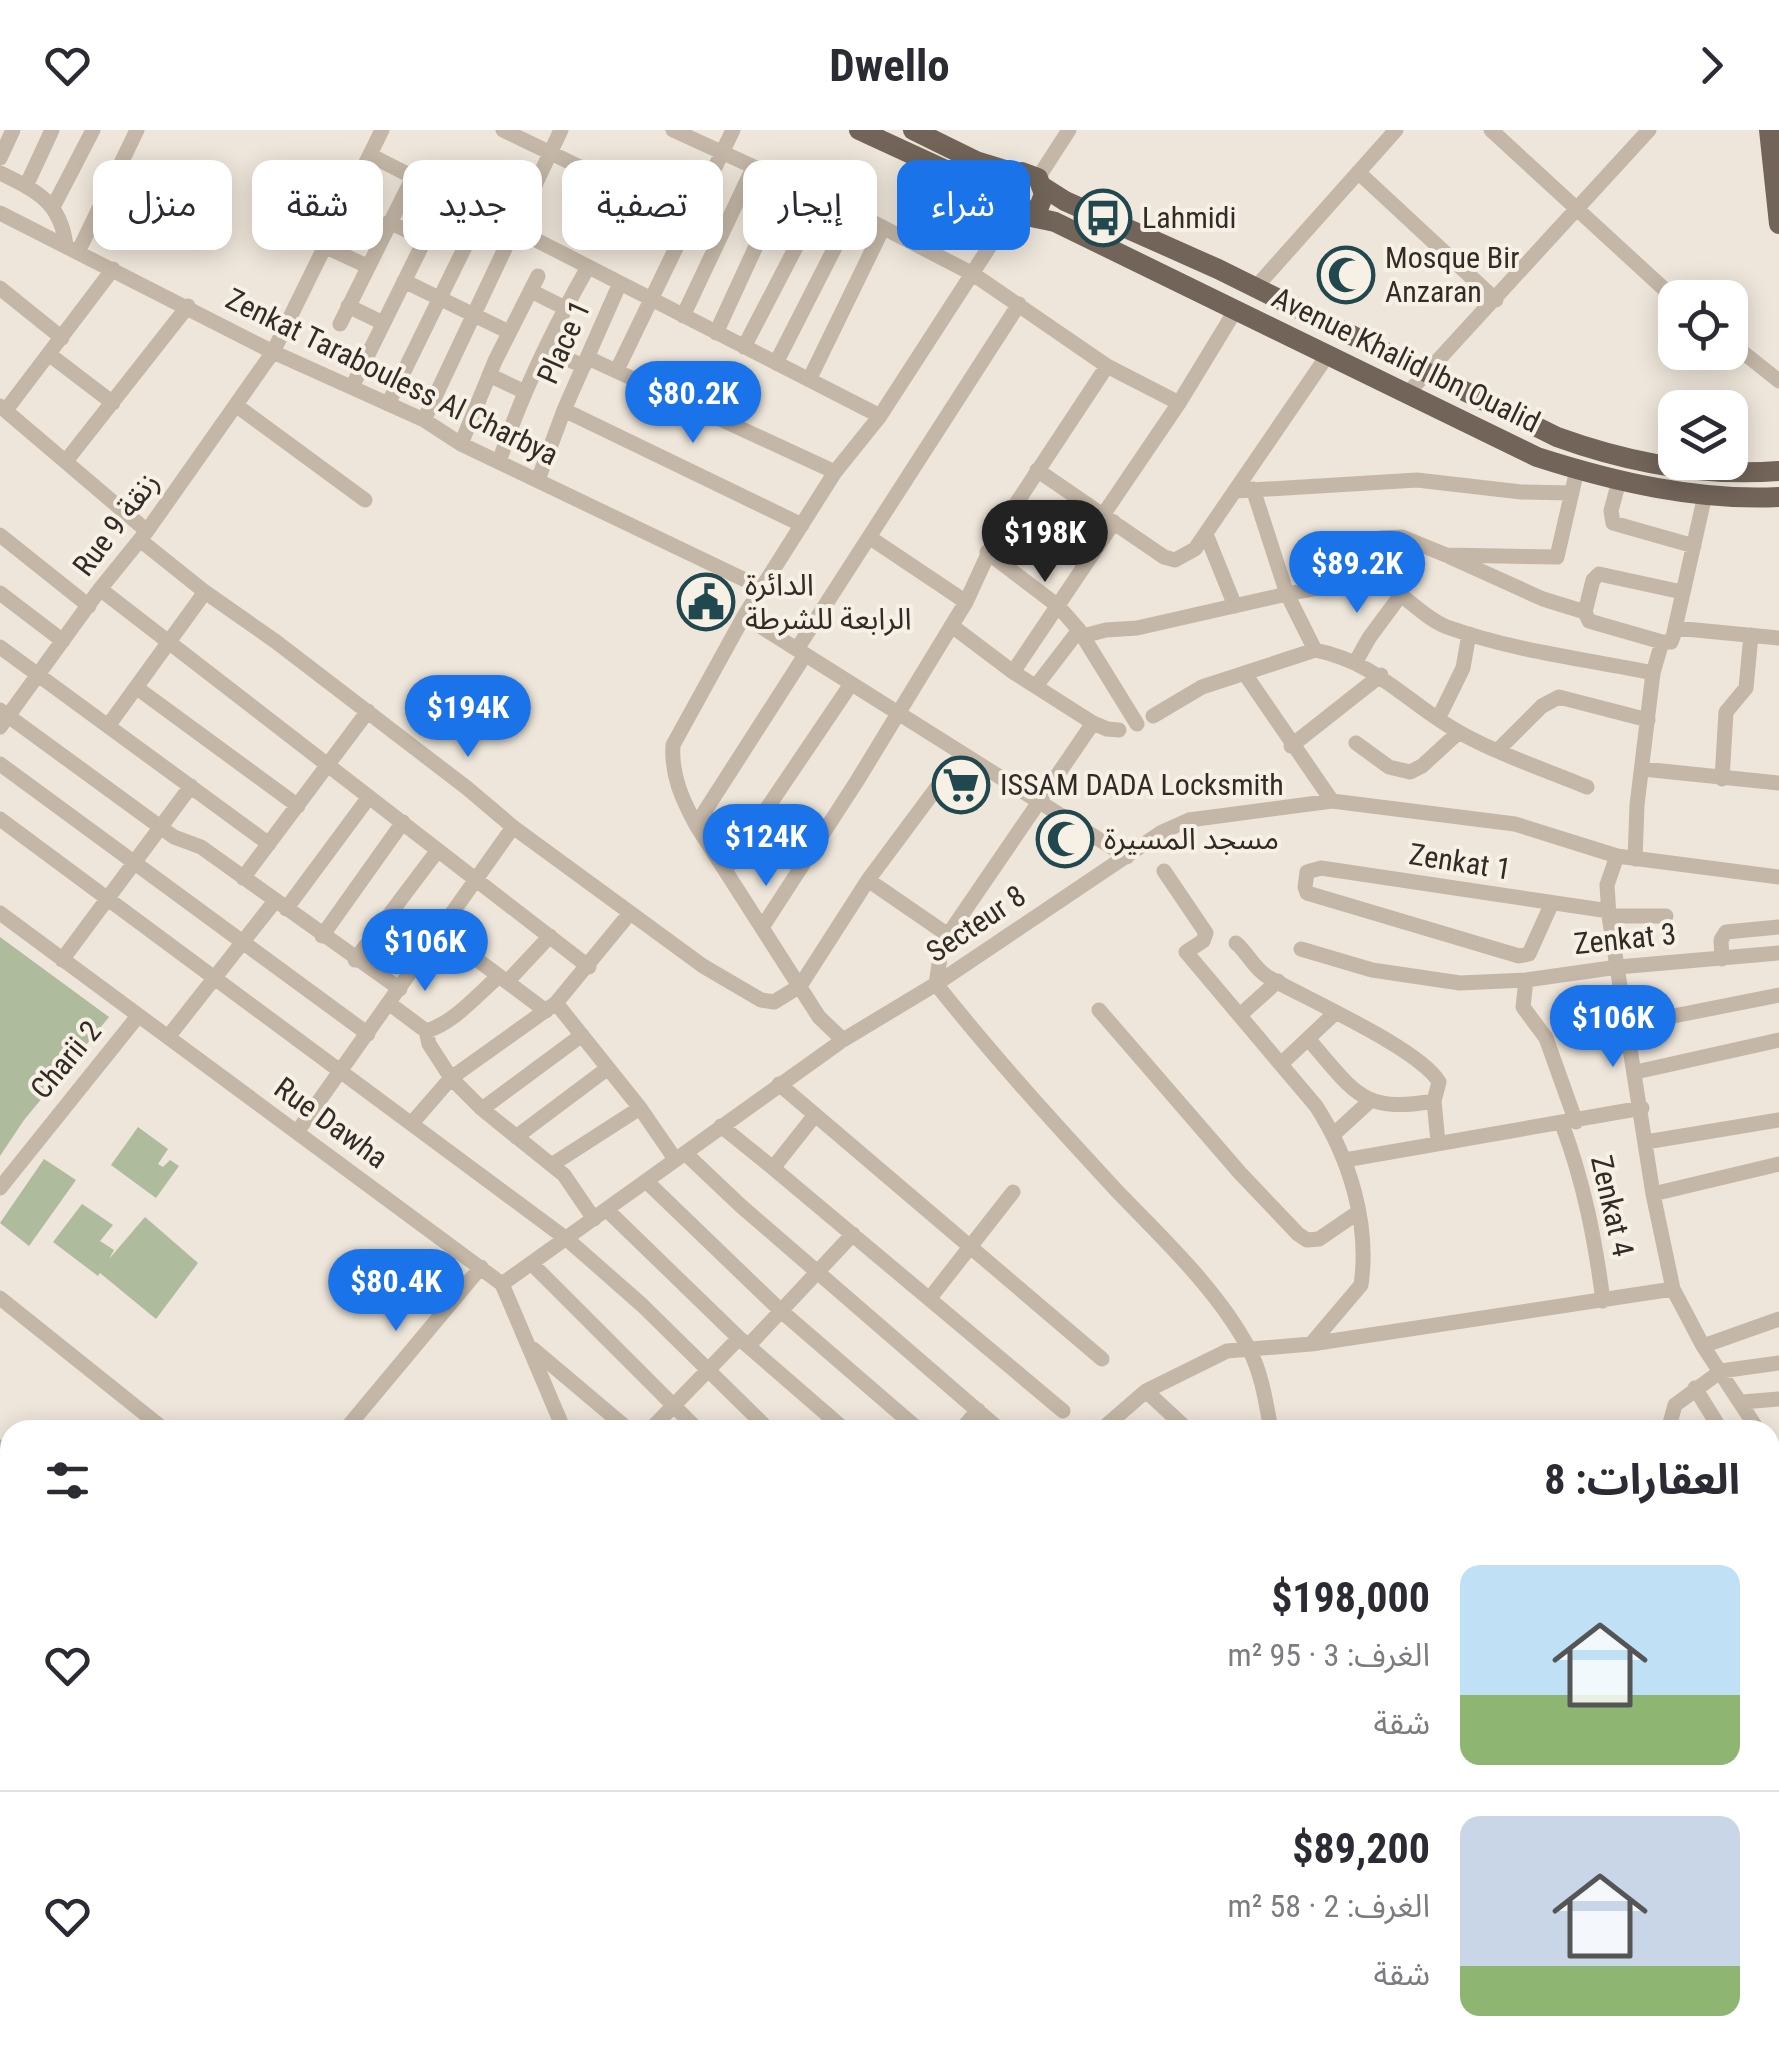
<!DOCTYPE html>
<html lang="ar">
<head>
<meta charset="utf-8">
<style>
  body { margin:0; font-family:"Roboto Condensed","Noto Sans Arabic",sans-serif; background:#f2f2f3; color:#2b2b33; direction:rtl; height:100vh; display:flex; flex-direction:column; font-size:38px; white-space:nowrap }
  * { box-sizing:border-box; margin:0 }
  p { font-size:32px; color:#7c7c81 }
  .icon { flex:none; width:55px; height:55px; fill:none; stroke:currentColor; stroke-width:2; stroke-linecap:round; stroke-linejoin:round }
  .map { position:relative; flex:1; overflow:hidden; direction:ltr }
  .panel { position:absolute; left:0px; top:1290px; width:1780px; height:640px; display:flex; flex-direction:column; background:#fff; border-radius:30px 30px 0 0; box-shadow:0 5px 25px #0003; direction:rtl }
  .panel>* { flex:none }
  .banner { position:absolute; left:30px; top:30px; width:1000px; height:90px; direction:rtl; display:flex; gap:20px }
  .fabs { position:absolute; left:1658px; top:150px; display:grid; gap:20px }
  .fabs a { display:grid; place-items:center; width:90px; height:90px; border-radius:20px; background:#fff; box-shadow:0 5px 25px #0003; font-size:50px }
  .price { position:absolute; translate:-50% -85px; padding:0 22px; border-radius:35px; background:#1a73e8; color:#fff; font-size:32px; line-height:65px; filter:drop-shadow(0 2px 5px #0008) }
  .price::after { content:''; position:absolute; left:50%; top:60px; width:30px; height:22px; margin-left:-15px; background:inherit; clip-path:polygon(0 0,100% 0,50% 100%) }
  .price.active { background:#222; color:#fff }
  ul { padding:0; list-style:none }
  li { display:flex; align-items:center; gap:30px; height:250px; padding:0 40px }
  li+li { border-top:2px solid #e1e1e2 }
  li span { display:grid; place-items:center; flex:none; width:280px; height:200px; border-radius:20px; color:#555 }
  li>.icon { margin-inline-start:auto }
  span .icon { width:120px; height:120px; fill:#fffc; stroke-width:1 }
  li b { font-size:42px }
  h2 { display:flex; justify-content:space-between; align-items:center; height:120px; padding:0 40px; font-size:42px }
  .pill { padding:0 35px; border-radius:20px; background:#fff; box-shadow:0 5px 25px #0003; font-size:35px; line-height:90px }
  .pill.active { background:#1a73e8; color:#fff }
  header { display:flex; justify-content:space-between; align-items:center; height:130px; padding:0 40px; background:#fff; font-size:45px; font-weight:700 }
  .map>svg:first-child { display:block }
  .green { fill:#aebb9c }
  .lines { fill:none; stroke-linecap:round; stroke-linejoin:round }
  .minor { stroke:#c4b7a7; stroke-width:15 }
  .major { stroke:#726459; stroke-width:20 }
  .rail-casing { stroke:#322b27; stroke-width:9 }
  .rail { stroke:#f6f0e5; stroke-width:5; stroke-dasharray:15; stroke-linecap:butt }
  .labels { text-anchor:middle; stroke-width:8; stroke-linejoin:round; paint-order:stroke }
  .poi-label { font-size:30px; fill:#322b27; stroke:#f6f0e5; text-anchor:start }
  .street-label { font-size:30px; fill:#322b27; stroke:#f6f0e5 }
</style>
</head>
<body>
<header><svg class="icon" aria-label="forward" viewBox="0 0 24 24"><path d="M9 5l7 7-7 7"/></svg>Dwello<svg class="icon" aria-label="heart" viewBox="0 0 24 24"><path d="M12 20l-8-8c-3-5 5-10 8-4 3-6 11-1 8 4z"/></svg></header>
<div class="map">
<svg width="1779" height="1930" viewBox="0 0 1779 1930">
  <rect width="100%" height="100%" fill="#eee6da"/>
  <path class="green" d="M 0,807 L 109,887 L 24,990 L 0,1026 Z
    M 138,997 L 168,1019 L 158,1034 L 163,1037 L 170,1030 L 179,1036 L 156,1068 L 111,1035 Z
    M 44,1029 L 76,1050 L 29,1116 L 0,1093 Z
    M 82,1074 L 113,1095 L 100,1111 L 114,1120 L 109,1129 L 145,1087 L 198,1133 L 156,1189 L 100,1143 L 98,1146 L 53,1112 Z"/>
  <g class="lines">
    <path class="minor" d="M 503,0 L 690,90
      M 673,0 L 853,82 L 973,144 L 1107,236 L 1179,273
      M 1491,0 L 1675,169
      M 370,25 L 880,286
      M 0,28 L 13,0
      M 1358,42 L 1496,170
      M 0,43 C 37,61 61,72 66,116
      M 1038,48 L 1069,0
      M 26,56 L 52,0
      M 53,77 L 93,0
      M 0,83 L 273,222 L 424,290 L 461,314 L 762,458
      M 389,92 L 425,109
      M 326,117 L 367,136
      M 78,122 L 137,0
      M 404,151 L 509,202
      M 1256,157 L 1396,0
      M 0,158 L 62,208
      M 531,161 L 565,178
      M 348,176 L 383,193
      M 683,186 L 753,38
      M 340,194 L 413,47
      M 716,203 L 786,51
      M 1730,212 L 1779,251
      M 744,217 L 822,67
      M 545,220 L 584,236
      M 50,225 L 113,273
      M 588,228 L 835,342
      M 776,233 L 853,82
      M 617,240 L 733,0
      M 489,245 L 525,262
      M 809,250 L 883,98
      M 352,257 L 436,87
      M 1407,264 L 1649,0
      M 388,274 L 482,82
      M 0,276 L 147,401
      M 237,276 L 365,370
      M 6,280 L 113,139
      M 564,280 L 802,395
      M 424,290 L 561,0
      M 461,314 L 495,231 L 538,146
      M 66,331 L 188,176
      M 499,332 C 521,264 553,199 588,137
      M 1037,340 L 1164,427 L 1175,430 L 1195,419 L 1327,226
      M 538,350 L 564,280 L 620,153
      M 1619,351 L 1611,381 L 1613,393 L 1694,416
      M 1253,359 L 1287,464 L 1315,520
      M 1236,361 L 1417,350 L 1521,362 L 1572,363
      M 1103,385 L 1179,273 L 1235,181
      M 1206,404 L 1235,476
      M 0,405 L 89,476
      M 869,407 L 966,472
      M 140,410 L 205,462 L 275,511 L 467,658 L 513,697 L 703,836 L 761,870 L 774,872 L 800,856 L 868,750 L 961,625
      M 987,422 L 1058,476 L 1079,500 L 1137,594
      M 1450,427 L 1543,469 L 1585,482 L 1589,491 L 1662,512
      M 1341,453 L 1333,426 L 1336,418 L 1381,408 L 1402,407 L 1446,425 L 1557,427 L 1577,340
      M 100,459 L 589,837
      M 0,463 L 63,511
      M 1585,482 L 1593,450 L 1599,444 L 1682,462
      M 744,486 L 1127,727
      M 952,496 L 1013,542 L 1093,593 L 1107,599 L 1119,600
      M 1675,498 L 1779,508
      M 1083,506 L 1106,500 L 1137,498 L 1287,464 L 1367,449 C 1398,453 1418,486 1447,497 C 1514,521 1584,529 1653,543
      M 0,517 L 269,714
      M 797,519 L 1019,174
      M 1355,533 L 1369,508 L 1400,466
      M 1013,542 L 1114,392
      M 1245,544 L 1332,671
      M 1036,556 L 1079,500
      M 137,558 L 298,676
      M 0,580 L 174,707 L 201,717 L 400,859
      M 1153,586 L 1202,557 L 1315,520 C 1376,532 1406,572 1457,601 C 1497,624 1544,639 1587,657
      M 1438,589 L 1463,538 L 1469,504
      M 1093,593 L 948,805 L 940,828 L 936,854 C 993,926 1055,994 1117,1061 C 1163,1109 1218,1160 1249,1219 C 1262,1244 1266,1273 1271,1300
      M 108,596 L 205,462
      M 0,597 L 100,459 L 147,401 L 273,222 L 382,0
      M 1356,613 L 1389,637 L 1410,642 L 1422,636 L 1459,602
      M 1291,616 L 1381,545
      M 1498,620 L 1542,576 L 1559,567 L 1648,590
      M 0,634 L 368,904
      M 1643,639 L 1779,653
      M 1722,649 L 1726,582 L 1746,558 L 1751,505
      M 0,689 L 568,1110 L 642,1175 L 769,1300
      M 696,695 L 805,525
      M 1617,726 L 1607,755 L 1609,786 L 1653,1064 L 1673,1159 L 1703,1216 L 1758,1300
      M 1635,729 L 1637,675 L 1653,543 L 1662,512 L 1671,512 L 1673,507 L 1705,365
      M 726,739 L 851,554
      M 1164,741 L 1206,803 L 1203,811 L 1186,822 L 1316,976 C 1349,1027 1370,1093 1361,1155 L 1311,1214
      M 243,748 L 368,581
      M 868,750 L 948,805
      M 1551,775 L 1529,824 L 1519,826 L 1307,763 L 1305,757 L 1307,742 L 1321,738 L 1609,781
      M 286,779 L 369,667
      M 0,783 L 502,1154 L 564,1300
      M 1609,786 L 1666,786
      M 763,796 L 857,651 L 966,472 L 1000,398 L 1107,236
      M 440,802 L 546,881
      M 322,806 L 403,692
      M 1236,813 C 1247,822 1254,839 1268,847 C 1305,868 1420,919 1439,952 L 1434,971 L 1438,1012
      M 1301,819 L 1372,840 L 1460,853 L 1526,850 L 1618,837 L 1779,823
      M 1722,829 L 1721,810 L 1726,802 L 1779,797
      M 62,830 L 191,656
      M 355,830 L 438,720
      M 1526,850 L 1523,877 L 1546,908 L 1576,992
      M 507,852 L 550,806
      M 556,873 L 640,978 L 675,1029
      M 390,874 L 426,901 C 454,893 477,865 499,846
      M 1099,880 L 1240,1043 L 1298,1104 L 1307,1110 L 1319,1109 L 1357,1083
      M 1240,885 L 1278,851
      M 1628,895 L 1779,865
      M 426,901 L 429,914 L 451,948 L 482,979 L 564,1045 L 594,1089
      M 168,907 L 275,771
      M 843,910 L 819,887 L 696,695 C 682,669 671,645 673,615 L 744,486 L 835,342 L 880,286 L 1012,82
      M 1309,910 C 1354,961 1361,984 1434,971
      M 1281,934 L 1335,883
      M 1636,942 L 1779,910
      M 779,954 L 1102,1229
      M 482,979 L 582,905
      M 815,985 L 773,1038 L 1063,1281
      M 412,993 L 451,948 L 556,873 L 630,783
      M 1562,994 C 1584,1053 1595,1109 1603,1171
      M 721,996 L 773,1038
      M 297,1002 L 513,697
      M 1334,1004 L 1370,971
      M 516,1007 L 608,938
      M 1646,1012 L 1779,990
      M 685,1023 L 741,1076 L 1000,1300
      M 1345,1030 L 1642,978
      M 553,1034 L 640,978
      M 646,1051 L 780,1180 L 919,1300
      M 0,1058 L 138,886
      M 1653,1064 L 1779,1034
      M 607,1080 L 739,1208 L 845,1300
      M 533,1135 L 698,1300
      M 502,1154 L 843,910 L 936,854 L 1162,702 L 1189,690 L 1332,671 L 1515,694 L 1617,726 L 1779,747
      M 0,1168 L 165,1300
      M 930,1168 L 1013,1062
      M 749,1215 L 853,1104
      M 1703,1216 L 1779,1189
      M 533,1219 L 629,1300
      M 1695,1258 L 1721,1300
      M 1146,1261 L 1188,1300
      M 1742,1272 L 1779,1269
      M 345,1300 L 481,1137
      M 650,1300 L 739,1208
      M 961,1300 L 978,1280
      M 1101,1300 L 1146,1261 L 1227,1221 L 1311,1214 L 1673,1159
      M 1668,1300 L 1675,1275 L 1721,1241 L 1779,1233
      M 0,1317 L 10,1325
      M 1770,1321 L 1779,1334
      M 0,1478 L 10,1499
      M 1770,1518 L 1779,1552
      M 1770,1603 L 1779,1600
      M 0,1815 L 10,1813
      M 0,1907 L 10,1911
      M 39,1920 L 72,1930
      M 577,1920 L 581,1930
      M 788,1920 L 794,1930
      M 892,1920 L 898,1930
      M 966,1920 L 971,1930
      M 1218,1920 L 1223,1930
      M 1279,1920 L 1284,1930
      M 155,1930 L 165,1920
      M 324,1930 L 325,1920
      M 994,1930 L 1021,1920
      M 1295,1930 L 1304,1920"/>
    <path class="major" d="M 859,0 L 974,53 L 1003,72
      M 913,0 L 976,31 L 1015,43
      M 1769,0 L 1779,94
      M 1043,57 L 1065,71 L 1218,139 L 1557,307 C 1629,333 1703,347 1779,341
      M 1026,84 L 1039,77 L 1044,64 L 1038,48 L 1022,42 C 1013,44 1007,47 1003,56 C 991,85 1037,87 1055,92 L 1537,327 C 1615,352 1697,371 1779,367"/>
    <g class="rail-casing">
      <path id="rail" d="M 1770,1875 L 1779,1870
        M 1664,1930 L 1684,1920"/>
    </g>
    <use href="#rail" class="rail"/>
  </g>
  <defs>
    <g id="bus-ring" transform="scale(2.875)"><circle r="9.5" fill="#f6f0e5" stroke="#21484e" stroke-width="1.5"/><path d="M-5-6H5V4H4V6H2V4H-2V6H-4V4H-5ZM-3.5-4V0h7V-4ZM-3.5 1.2v1.5H-2V1.2ZM2 1.2v1.5H3.5V1.2Z" fill="#21484e"/></g>
    <g id="mosque-ring" transform="scale(2.875)"><circle r="9.5" fill="#f6f0e5" stroke="#21484e" stroke-width="1.5"/><path d="M3.5-4.9A6 6 0 1 0 3.5 4.9A5 5 0 1 1 3.5-4.9Z" fill="#21484e"/></g>
    <g id="civic-ring" transform="scale(2.875)"><circle r="9.5" fill="#f6f0e5" stroke="#21484e" stroke-width="1.5"/><path d="M-.6-6.5H3V-4.5H.6V-3L4-1V1h2V6H-6V1h2V-1L-.6-3ZM-1.2 2.5V6h2.4V2.5Z" fill="#21484e"/></g>
    <g id="supermarket-ring" transform="scale(2.875)"><circle r="9.5" fill="#f6f0e5" stroke="#21484e" stroke-width="1.5"/><path d="M-6-5.5h2.5l.6 2H6L4.5 2H-2.5L-4.4-4H-6ZM-1.5 3.2a1.3 1.3 0 1 0 .1 0ZM3 3.2a1.3 1.3 0 1 0 .1 0Z" fill="#21484e"/></g>
  </defs>
  <g fill-rule="evenodd">
    <use href="#bus-ring" x="1103" y="88"/>
    <use href="#mosque-ring" x="1346" y="145"/>
    <use href="#civic-ring" x="706" y="472"/>
    <use href="#supermarket-ring" x="961" y="655"/>
    <use href="#mosque-ring" x="1065" y="709"/>
  </g>
  <g class="labels">
    <g class="poi-label">
      <text x="1142" y="98">Lahmidi</text>
      <text x="1385" y="138">Mosque Bir<tspan x="1385" dy="34">Anzaran</tspan></text>
      <text x="745" y="465">الدائرة<tspan x="745" dy="34">الرابعة للشرطة</tspan></text>
      <text x="1000" y="665">ISSAM DADA Locksmith</text>
      <text x="1104" y="719">مسجد المسيرة</text>
    </g>
    <g class="street-label">
      <text transform="translate(564 212) rotate(-66)" y="10">Place 1</text>
      <text transform="translate(1406 230) rotate(26)" y="10">Avenue Khalid Ibn Oualid</text>
      <text transform="translate(392 247) rotate(26)" y="10">Zenkat Tarabouless Al Charbya</text>
      <text transform="translate(116 394) rotate(-53)" y="10">Rue 9 زنقة</text>
      <text transform="translate(1460 732) rotate(9)" y="10">Zenkat 1</text>
      <text transform="translate(976 794) rotate(-34)" y="10">Secteur 8</text>
      <text transform="translate(1625 809) rotate(-6)" y="10">Zenkat 3</text>
      <text transform="translate(66 930) rotate(-50)" y="10">Charii 2</text>
      <text transform="translate(331 993) rotate(36)" y="10">Rue Dawha</text>
      <text transform="translate(1612 1076) rotate(77)" y="10">Zenkat 4</text>
    </g>
  </g>
</svg>
<div class="fabs">
<a><svg class="icon" aria-label="locate" viewBox="0 0 24 24"><circle cx="12" cy="12" r="6"/><path d="M12 2v4M12 18v4M2 12h4M18 12h4"/></svg></a>
<a><svg class="icon" aria-label="layers" viewBox="0 0 24 24"><path d="M12 4l9 5-9 5-9-5zM3 14l9 5 9-5"/></svg></a>
</div>
<b class="price" style="left:693px;top:316px">$80.2K</b>
<b class="price active" style="left:1045px;top:455px">$198K</b>
<b class="price" style="left:1357px;top:486px">$89.2K</b>
<b class="price" style="left:468px;top:630px">$194K</b>
<b class="price" style="left:766px;top:759px">$124K</b>
<b class="price" style="left:425px;top:864px">$106K</b>
<b class="price" style="left:1613px;top:940px">$106K</b>
<b class="price" style="left:396px;top:1204px">$80.4K</b>
<div class="banner">
<a class="pill active">شراء</a>
<a class="pill">إيجار</a>
<a class="pill">تصفية</a>
<a class="pill">جديد</a>
<a class="pill">شقة</a>
<a class="pill">منزل</a>
</div>
<section class="panel">
<h2>العقارات: 8<svg class="icon" aria-label="filters" viewBox="0 0 24 24"><path d="M4 7h16M4 17h16"/><circle cx="9" cy="7" r="2"/><circle cx="15" cy="17" r="2"/></svg></h2>
<ul>
<li><span style="background:linear-gradient(#bfe0f5 65%,#8fb573 0)"><svg class="icon" aria-label="home" viewBox="0 0 24 24"><path d="M3 11l9-7 9 7M6 9v11h12V9"/></svg></span><div><b>$198,000</b><p>الغرف: 3 · 95 m²</p><p>شقة</p></div><svg class="icon" aria-label="heart" viewBox="0 0 24 24"><path d="M12 20l-8-8c-3-5 5-10 8-4 3-6 11-1 8 4z"/></svg></li>
<li><span style="background:linear-gradient(#c9d6e8 75%,#8fb573 0)"><svg class="icon" aria-label="home" viewBox="0 0 24 24"><path d="M3 11l9-7 9 7M6 9v11h12V9"/></svg></span><div><b>$89,200</b><p>الغرف: 2 · 58 m²</p><p>شقة</p></div><svg class="icon" aria-label="heart" viewBox="0 0 24 24"><path d="M12 20l-8-8c-3-5 5-10 8-4 3-6 11-1 8 4z"/></svg></li>
</ul>
</section>
</div>
</body>
</html>
